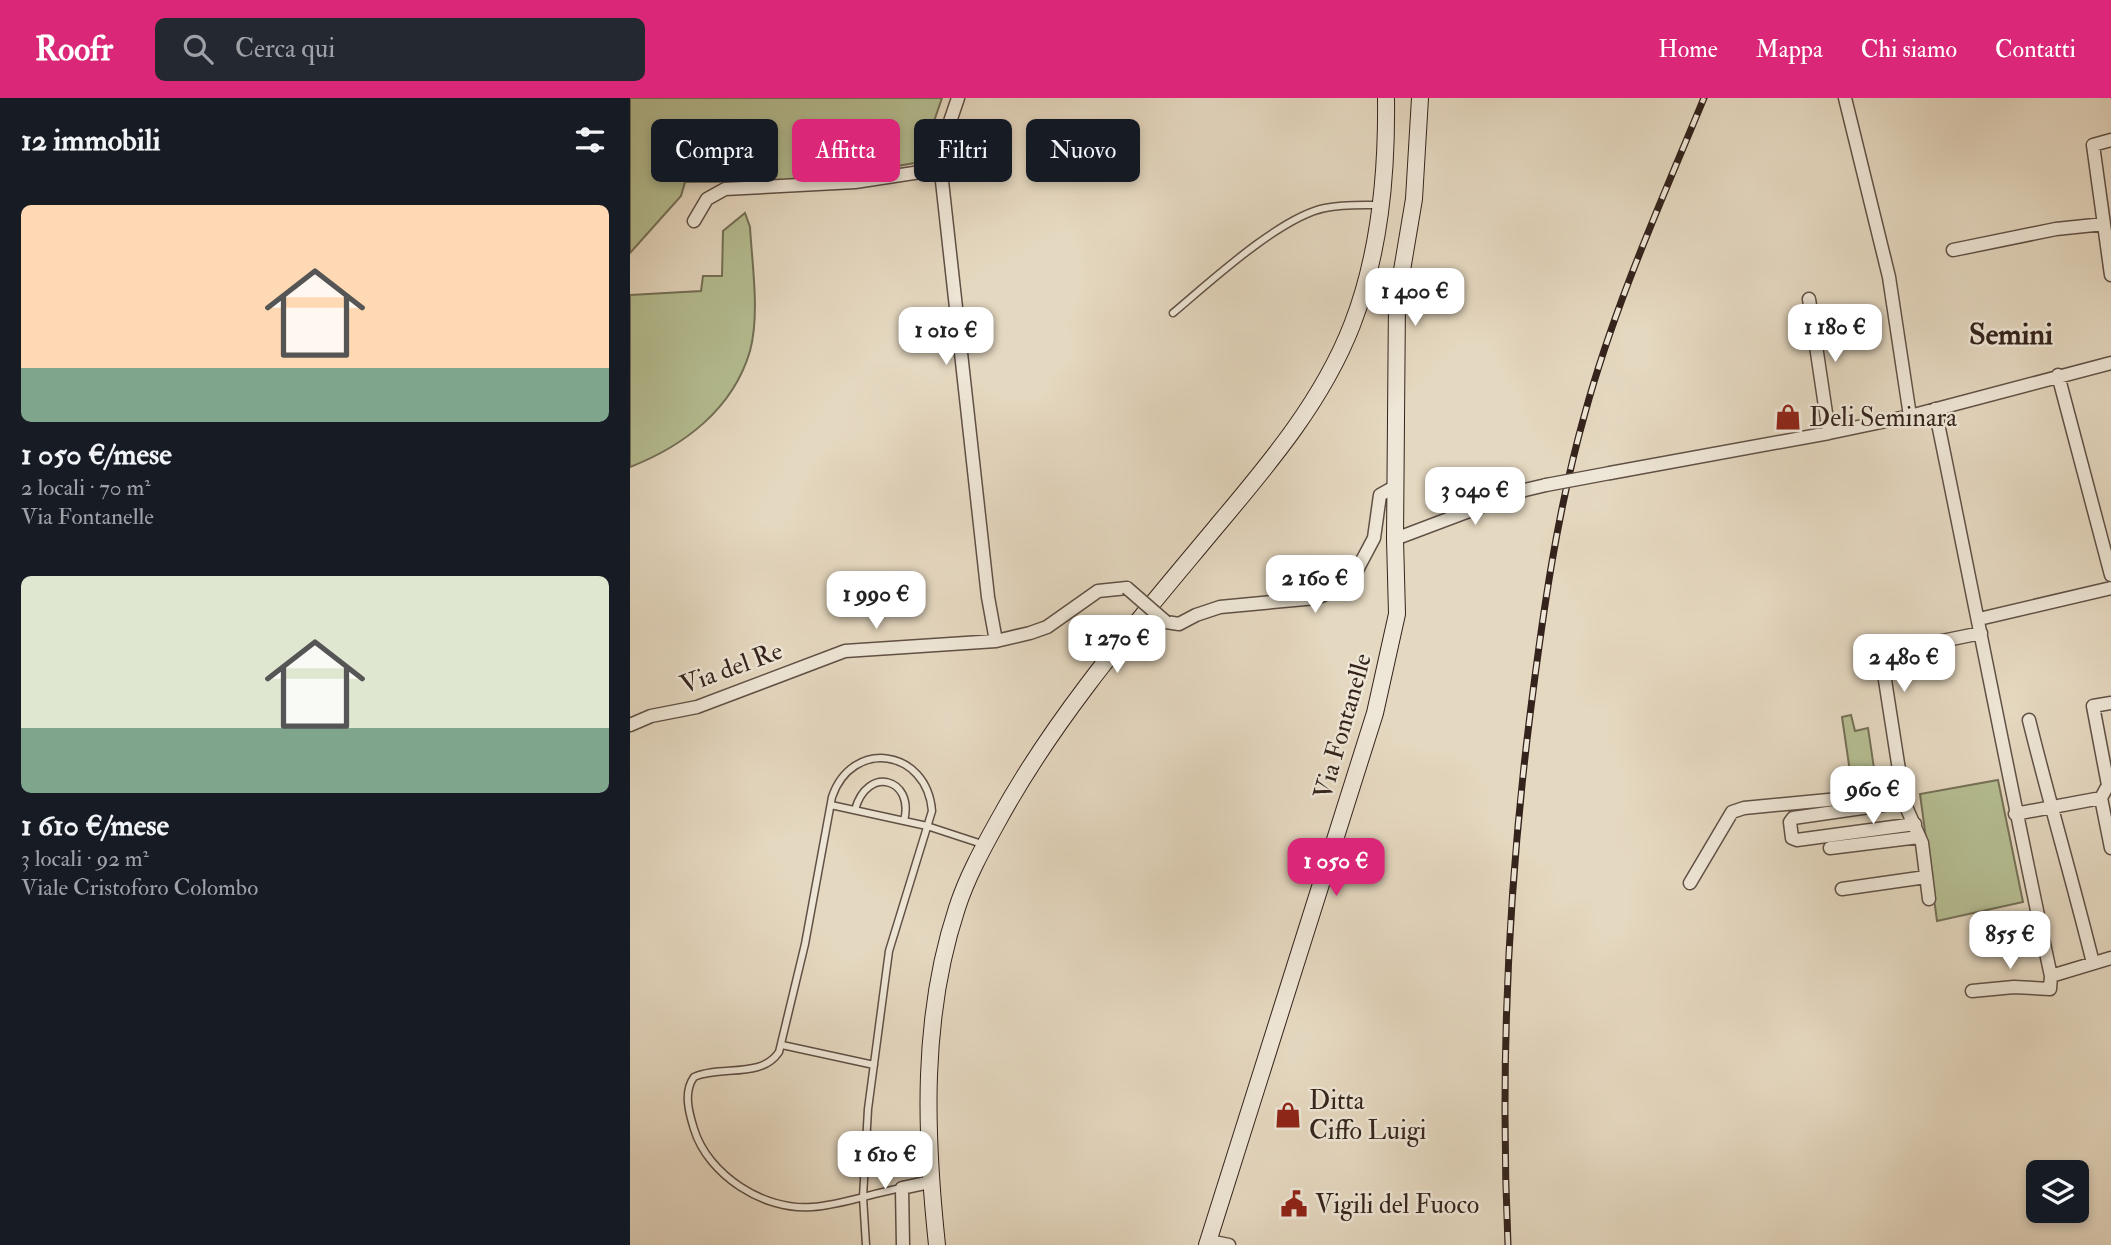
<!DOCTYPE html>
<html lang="it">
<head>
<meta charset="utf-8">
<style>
  body { margin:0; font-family:"IM FELL Double Pica",serif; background:#242831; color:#f1f3f6; height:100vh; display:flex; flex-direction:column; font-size:26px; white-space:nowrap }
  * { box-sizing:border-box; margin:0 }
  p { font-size:23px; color:#9ea1a6 }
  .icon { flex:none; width:38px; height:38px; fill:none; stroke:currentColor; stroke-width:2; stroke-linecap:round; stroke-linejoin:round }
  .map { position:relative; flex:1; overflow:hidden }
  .panel { display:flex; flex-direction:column; background:#171b24; width:630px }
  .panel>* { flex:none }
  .top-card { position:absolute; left:21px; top:21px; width:665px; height:63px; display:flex; gap:14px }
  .fabs { position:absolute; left:1396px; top:1062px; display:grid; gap:14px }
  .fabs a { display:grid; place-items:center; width:63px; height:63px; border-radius:10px; background:#171b24; box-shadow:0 4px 10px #0003; font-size:35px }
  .price { position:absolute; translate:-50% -60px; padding:0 16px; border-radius:14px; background:#fff; color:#222; font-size:23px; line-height:46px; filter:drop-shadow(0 2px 4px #0008) }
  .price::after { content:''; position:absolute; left:50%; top:42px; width:21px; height:16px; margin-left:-10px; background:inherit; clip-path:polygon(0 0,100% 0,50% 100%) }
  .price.selected { background:#db2777; color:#fff }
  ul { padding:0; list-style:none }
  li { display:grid; align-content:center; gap:14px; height:371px; padding:0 21px }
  li span { display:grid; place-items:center; height:217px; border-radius:10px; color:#555 }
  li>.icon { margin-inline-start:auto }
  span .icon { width:126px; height:126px; fill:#fffc; stroke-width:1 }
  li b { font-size:30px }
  h2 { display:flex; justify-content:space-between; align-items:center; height:84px; padding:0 21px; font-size:30px }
  .pill { padding:0 24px; border-radius:10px; background:#171b24; box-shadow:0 4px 10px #0003; font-size:24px; line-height:63px }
  .pill.selected { background:#db2777; color:#fff }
  header { display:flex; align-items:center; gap:42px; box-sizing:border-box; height:98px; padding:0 35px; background:#db2777; color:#fff }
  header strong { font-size:33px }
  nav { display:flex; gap:38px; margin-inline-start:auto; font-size:24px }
  .search { width:490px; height:63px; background:#242831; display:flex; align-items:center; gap:18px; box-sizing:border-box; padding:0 24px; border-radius:10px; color:#9ea1a6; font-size:26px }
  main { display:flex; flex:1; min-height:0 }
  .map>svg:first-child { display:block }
  .green { fill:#b5be92; stroke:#747057; stroke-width:2 }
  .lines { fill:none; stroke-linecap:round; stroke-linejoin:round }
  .lane-casing { stroke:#605045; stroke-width:9 }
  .street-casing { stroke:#605045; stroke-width:15 }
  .secondary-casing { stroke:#34231c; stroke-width:18 }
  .lane { stroke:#eee6d6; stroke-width:6 }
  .street { stroke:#eee6d6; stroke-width:12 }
  .secondary { stroke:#eee6d6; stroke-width:16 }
  .rail-casing { stroke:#34231c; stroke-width:7 }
  .rail { stroke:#eee6d6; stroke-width:4.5; stroke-dasharray:13; stroke-linecap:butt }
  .street-bridge-casing { stroke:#605045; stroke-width:15; stroke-linecap:butt }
  .street-bridge { stroke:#eee6d6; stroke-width:12 }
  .labels { text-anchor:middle; stroke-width:5; stroke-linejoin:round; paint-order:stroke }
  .poi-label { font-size:26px; fill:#34231c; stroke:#eee6d6; text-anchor:start }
  .street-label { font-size:26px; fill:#34231c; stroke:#eee6d6 }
  .quarter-label { font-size:30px; font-weight:bold; fill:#34231c; stroke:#eee6d6 }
</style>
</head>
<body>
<header>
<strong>Roofr</strong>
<div class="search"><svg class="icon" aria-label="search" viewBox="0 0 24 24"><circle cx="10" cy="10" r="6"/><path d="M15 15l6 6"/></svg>Cerca qui</div>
<nav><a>Home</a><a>Mappa</a><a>Chi siamo</a><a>Contatti</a></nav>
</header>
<main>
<section class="panel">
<h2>12 immobili<svg class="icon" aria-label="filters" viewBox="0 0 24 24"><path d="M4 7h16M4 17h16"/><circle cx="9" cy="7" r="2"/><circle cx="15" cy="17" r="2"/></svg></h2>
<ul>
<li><span style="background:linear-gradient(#ffd9b3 75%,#7fa58c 0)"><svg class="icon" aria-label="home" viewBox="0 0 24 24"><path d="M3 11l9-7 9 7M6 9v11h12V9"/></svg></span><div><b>1 050 €/mese</b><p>2 locali · 70 m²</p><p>Via Fontanelle</p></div></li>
<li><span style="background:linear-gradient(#dfe7d0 70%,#7fa58c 0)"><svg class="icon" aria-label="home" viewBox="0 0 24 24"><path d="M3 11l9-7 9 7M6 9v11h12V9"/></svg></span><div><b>1 610 €/mese</b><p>3 locali · 92 m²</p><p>Viale Cristoforo Colombo</p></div></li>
</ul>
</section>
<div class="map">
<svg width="1481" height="1147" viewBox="0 0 1481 1147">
  <rect width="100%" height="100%" fill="#e5d8c0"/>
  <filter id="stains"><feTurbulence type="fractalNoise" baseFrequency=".00286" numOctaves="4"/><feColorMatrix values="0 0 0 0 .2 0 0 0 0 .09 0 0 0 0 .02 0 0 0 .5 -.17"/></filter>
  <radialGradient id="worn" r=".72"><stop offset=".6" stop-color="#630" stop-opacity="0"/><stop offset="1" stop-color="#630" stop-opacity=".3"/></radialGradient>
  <path class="green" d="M 0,0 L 312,0 L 290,64 L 182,83 L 55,84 L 51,98 L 0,155 Z
    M 115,115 L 120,129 C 122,166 130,216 120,253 C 103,311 54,348 0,369 L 0,197 L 71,193 L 73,178 L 92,178 L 93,133 Z
    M 1221,617 L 1225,633 L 1238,630 L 1248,697 L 1224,701 L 1212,619 Z
    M 1368,682 L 1393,804 L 1307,823 L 1290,696 Z"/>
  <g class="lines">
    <g class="lane-casing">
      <path id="lane" d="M 543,215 C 580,184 650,119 695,110 C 713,106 731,107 749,107
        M 201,707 L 297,728 L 355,747
        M 225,712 C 237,667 285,680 274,723
        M 152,947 L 244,967
        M 236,1147 L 233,1099 L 238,1011 L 259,853 L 302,713 C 297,651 222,640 202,699 L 175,846 L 149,954 C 131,981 91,967 64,979 C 53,994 59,1015 64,1031 C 78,1077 134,1113 182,1109 C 212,1107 242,1095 272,1090"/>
    </g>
    <g class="street-casing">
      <path id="street" d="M 328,0 L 309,56 L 358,499 L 366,543
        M 1215,0 L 1259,179 L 1280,318
        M 1481,42 L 1463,47 L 1481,177
        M 64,123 L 77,101 L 95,91 L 225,84 L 310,71
        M 1323,152 L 1426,131 L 1474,126
        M 1179,201 L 1199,335
        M 1428,277 L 1481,477
        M 1305,311 C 1344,500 1380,689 1421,878 L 1420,891 L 1384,889 L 1342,893
        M 980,375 L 1199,335 L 1280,318 L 1481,265
        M 765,441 L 895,392 L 916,387
        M 1349,521 L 1481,490
        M 536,524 L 549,526 L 566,517 L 590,509 L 686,500 L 711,490 L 726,474 L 744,440 L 750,397 L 766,388
        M 1399,622 C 1419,703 1443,784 1463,865
        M 0,627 L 21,618 L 67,609 L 215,553 L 366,543 L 400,535 L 417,529 L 468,493 L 497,490
        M 1471,700 L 1478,687 L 1463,608 L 1481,605
        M 1471,700 L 1481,750
        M 1274,704 L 1163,720 L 1160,724 L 1162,740 L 1167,742 L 1285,726
        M 1385,716 L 1471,700
        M 1200,750 L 1289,739
        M 1060,785 L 1102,714 L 1114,710 L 1219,700 L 1220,711
        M 1212,791 L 1296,779
        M 1299,801 L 1292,745 L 1274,704 L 1255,582 L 1263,563 L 1278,550 L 1351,535
        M 1421,878 L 1481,860
        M 579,1143 L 599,1147
        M 273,1147 L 272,1090 L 300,1084"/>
    </g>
    <g class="secondary-casing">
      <path id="secondary" d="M 307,1147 C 295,1034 291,919 327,810 C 337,779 353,750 368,723 C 427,615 508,523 586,429 C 638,367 692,304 722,227 C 750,155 757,77 756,0
        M 577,1147 L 745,615 L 767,516 L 765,441 L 767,202 L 784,101 L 790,0"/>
    </g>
    <use href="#lane" class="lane"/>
    <use href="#street" class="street"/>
    <use href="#secondary" class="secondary"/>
    <g class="rail-casing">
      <path id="rail" d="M 878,1147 C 870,969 878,793 900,617 C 913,514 927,414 955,315 C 985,206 1031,104 1074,0"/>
    </g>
    <use href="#rail" class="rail"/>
    <g class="street-bridge-casing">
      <path id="street-bridge" d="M 916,387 L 980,375
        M 497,490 L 536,524"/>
    </g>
    <use href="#street-bridge" class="street-bridge"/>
  </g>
  <defs>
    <g id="shop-bare" transform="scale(2.1)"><path d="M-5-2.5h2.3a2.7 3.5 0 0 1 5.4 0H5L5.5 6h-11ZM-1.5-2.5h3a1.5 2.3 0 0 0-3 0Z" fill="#8f2418" stroke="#eee6d6" stroke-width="2.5" paint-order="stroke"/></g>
    <g id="civic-bare" transform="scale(2.1)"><path d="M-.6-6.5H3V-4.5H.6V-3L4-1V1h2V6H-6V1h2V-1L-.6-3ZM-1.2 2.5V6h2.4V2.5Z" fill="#8f2418" stroke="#eee6d6" stroke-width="2.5" paint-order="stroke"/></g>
  </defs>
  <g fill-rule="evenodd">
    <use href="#shop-bare" x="1158" y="319"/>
    <use href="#shop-bare" x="658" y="1017"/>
    <use href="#civic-bare" x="664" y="1106"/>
  </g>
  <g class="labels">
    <g class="poi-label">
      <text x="1179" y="328">Deli Seminara</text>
      <text x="679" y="1011">Ditta<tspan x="679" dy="30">Ciffo Luigi</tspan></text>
      <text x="685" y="1115">Vigili del Fuoco</text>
    </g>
    <g class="street-label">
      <text transform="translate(101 569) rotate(-20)" y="9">Via del Re</text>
      <text transform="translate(712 628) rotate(-74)" y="9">Via Fontanelle</text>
    </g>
    <g class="quarter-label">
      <text x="1381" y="246">Semini</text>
    </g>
  </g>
  <rect width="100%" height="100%" filter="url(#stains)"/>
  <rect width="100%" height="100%" fill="url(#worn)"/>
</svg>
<div class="fabs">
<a><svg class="icon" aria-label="layers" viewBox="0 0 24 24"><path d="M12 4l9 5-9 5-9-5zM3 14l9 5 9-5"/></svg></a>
</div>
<b class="price" style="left:785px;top:230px">1 400 €</b>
<b class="price" style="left:1205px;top:266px">1 180 €</b>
<b class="price" style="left:316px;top:269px">1 010 €</b>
<b class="price" style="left:845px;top:429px">3 040 €</b>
<b class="price" style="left:685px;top:517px">2 160 €</b>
<b class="price" style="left:246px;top:533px">1 990 €</b>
<b class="price" style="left:487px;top:577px">1 270 €</b>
<b class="price" style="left:1274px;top:596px">2 480 €</b>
<b class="price" style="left:1243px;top:728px">960 €</b>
<b class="price selected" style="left:706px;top:800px">1 050 €</b>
<b class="price" style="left:1380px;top:873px">855 €</b>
<b class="price" style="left:255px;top:1093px">1 610 €</b>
<div class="top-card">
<a class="pill">Compra</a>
<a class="pill selected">Affitta</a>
<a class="pill">Filtri</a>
<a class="pill">Nuovo</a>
</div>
</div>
</main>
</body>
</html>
